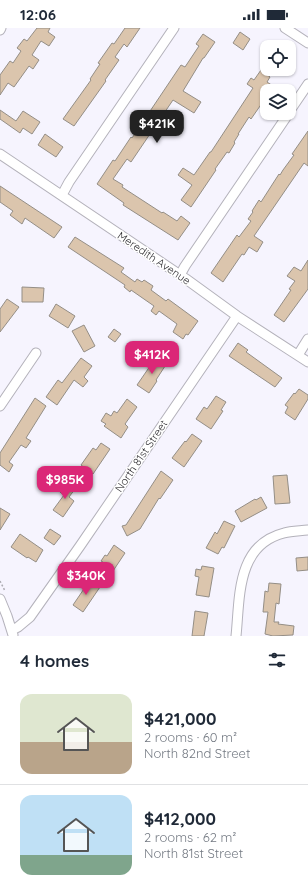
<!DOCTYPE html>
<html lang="en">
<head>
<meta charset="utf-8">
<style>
  body { margin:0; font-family:Quicksand,sans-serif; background:#f2f2f3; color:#1f2937; height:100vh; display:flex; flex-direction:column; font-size:15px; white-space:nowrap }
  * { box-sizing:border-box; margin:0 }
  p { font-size:13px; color:#747a83 }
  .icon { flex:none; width:22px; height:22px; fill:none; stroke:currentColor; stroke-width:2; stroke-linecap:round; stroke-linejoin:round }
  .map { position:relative; height:608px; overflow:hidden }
  .side { display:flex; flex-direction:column; background:#fff; flex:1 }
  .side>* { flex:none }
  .fabs { position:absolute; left:260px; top:12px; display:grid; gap:8px }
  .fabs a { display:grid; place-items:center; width:36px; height:36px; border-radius:8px; background:#fff; box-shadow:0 1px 3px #0004; font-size:20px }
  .price { position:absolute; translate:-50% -34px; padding:0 9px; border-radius:8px; background:#db2777; color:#fff; font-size:13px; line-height:26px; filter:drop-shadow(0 1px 2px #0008) }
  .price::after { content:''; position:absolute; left:50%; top:24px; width:12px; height:9px; margin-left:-6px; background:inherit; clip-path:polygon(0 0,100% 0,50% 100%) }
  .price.selected { background:#222; color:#fff }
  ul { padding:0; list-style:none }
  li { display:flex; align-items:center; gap:12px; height:100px; padding:0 20px }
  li+li { border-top:1px solid #e0e1e3 }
  li span { display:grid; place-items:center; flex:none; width:112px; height:80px; border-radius:12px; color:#555 }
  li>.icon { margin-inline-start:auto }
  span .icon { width:48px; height:48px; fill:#fffc; stroke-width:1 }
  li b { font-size:17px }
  h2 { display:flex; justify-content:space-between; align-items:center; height:48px; padding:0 20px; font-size:17px }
  .status { display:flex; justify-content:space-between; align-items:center; height:28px; padding:0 20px; background:#fff; direction:ltr }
  .status svg { height:11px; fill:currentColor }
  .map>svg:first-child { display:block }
  .building { fill:#dbc5ad; stroke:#948e86 }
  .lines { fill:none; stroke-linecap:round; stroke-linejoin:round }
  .minor-casing { stroke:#b4b2bb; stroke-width:11 }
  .path { stroke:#acabb2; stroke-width:1.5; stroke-dasharray:2 2; stroke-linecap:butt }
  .minor { stroke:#fff; stroke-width:9 }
  .labels { text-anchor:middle; stroke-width:3; stroke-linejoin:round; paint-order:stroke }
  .street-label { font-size:11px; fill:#302f33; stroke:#fff }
</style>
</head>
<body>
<div class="status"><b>12:06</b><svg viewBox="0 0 49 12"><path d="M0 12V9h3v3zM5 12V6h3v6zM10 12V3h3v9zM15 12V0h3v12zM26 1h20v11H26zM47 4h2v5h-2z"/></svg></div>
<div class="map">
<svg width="308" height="608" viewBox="0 0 308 608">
  <rect width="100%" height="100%" fill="#f6f4fe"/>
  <path class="building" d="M 37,0 L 50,0 L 48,4 L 55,9 L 49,18 L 41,13 L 32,27 L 39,32 L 33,41 L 29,38 L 14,59 L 8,55 L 0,67 L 0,47 L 10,33 L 13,35 L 21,23 L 17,20 L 24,11 L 27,13 Z
    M 125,0 L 140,0 L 127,19 L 124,16 L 115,29 L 119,32 L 105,52 L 106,53 L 74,98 L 63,91 L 91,52 L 90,51 L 100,36 L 98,35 L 112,15 L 114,16 Z
    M 240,4 L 250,11 L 243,22 L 233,15 Z
    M 203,6 L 215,14 L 204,30 L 203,30 L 183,63 L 201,74 L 194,85 L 173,72 L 131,134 L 127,131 L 113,151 L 123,157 L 122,159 L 162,185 L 163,184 L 177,193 L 181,188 L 190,195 L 178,212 L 123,177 L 124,175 L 97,156 L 113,132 L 115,133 L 131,109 L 132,110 L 181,37 L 185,39 L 199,18 L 196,16 Z
    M 261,42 L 270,49 L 267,54 L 273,58 L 270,63 L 267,63 L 267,68 L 251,91 L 249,89 L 238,106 L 239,106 L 234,114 L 235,115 L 229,125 L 227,124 L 215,141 L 216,142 L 191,179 L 181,172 L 192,157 L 178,147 L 183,140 L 194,147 L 210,124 L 211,124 L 253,60 L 247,56 L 251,50 L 254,52 Z
    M 0,82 L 16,93 L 23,83 L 40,94 L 32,106 L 23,100 L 20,105 L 0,91 Z
    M 308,103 L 308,138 L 304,135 L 254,208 L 263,214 L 257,224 L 249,219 L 244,227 L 242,226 L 223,254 L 211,245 L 237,207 L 239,209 L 251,193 L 248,191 L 253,184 L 252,183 L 259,172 L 261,174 L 279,146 L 280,147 L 283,142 L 294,127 L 292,126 Z
    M 45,106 L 63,119 L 56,129 L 38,117 Z
    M 0,158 L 62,199 L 54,210 L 25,190 L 22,196 L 10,187 L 13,183 L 0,174 Z
    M 75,209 L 124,240 L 121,244 L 135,254 L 137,251 L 142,254 L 144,252 L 153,258 L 151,262 L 166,273 L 168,271 L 198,293 L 188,307 L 186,306 L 183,311 L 173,304 L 177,296 L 159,283 L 156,287 L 151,283 L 154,278 L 131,262 L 130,264 L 124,259 L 125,257 L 68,219 Z
    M 308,232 L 308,261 L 284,294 L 274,287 L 291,262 L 289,261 L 295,253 L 287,248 L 294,239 L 301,243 Z
    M 22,259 L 44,260 L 43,274 L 22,274 Z
    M 7,271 L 19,279 L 0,304 L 0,281 Z
    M 56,276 L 75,288 L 68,300 L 49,288 Z
    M 84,297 L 95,318 L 84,324 L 72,303 Z
    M 114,301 L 121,306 L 115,314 L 108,309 Z
    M 238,315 L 248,322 L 246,324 L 282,350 L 275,359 L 229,328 Z
    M 157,328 L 167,335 L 156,352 L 157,353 L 149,365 L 137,357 Z
    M 81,330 L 92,338 L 84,349 L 88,353 L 83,359 L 74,352 L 57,377 L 46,369 L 58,352 L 62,355 Z
    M 299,361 L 308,367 L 308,371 L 295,392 L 285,385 L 288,379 L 285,377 L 294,365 L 295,366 Z
    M 216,368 L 226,374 L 221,382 L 223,383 L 211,401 L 196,391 L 204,379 L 207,381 Z
    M 35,370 L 46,378 L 26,410 L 31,413 L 26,420 L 21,417 L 9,434 L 13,437 L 9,444 L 0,437 L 0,425 Z
    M 127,371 L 137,379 L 125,396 L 128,399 L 121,410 L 104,398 L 106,396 L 101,393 L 106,385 L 111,388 L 114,383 L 117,385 Z
    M 192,406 L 202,413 L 184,439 L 172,430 L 185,413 L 186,414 Z
    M 101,415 L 110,421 L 93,446 L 81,437 L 93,420 L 96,422 Z
    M 161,443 L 173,452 L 160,471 L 159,470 L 140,501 L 127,508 L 122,498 L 126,497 Z
    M 287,447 L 290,475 L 275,476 L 273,448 Z
    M 67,454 L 75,461 L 69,469 L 74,473 L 63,489 L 53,482 L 64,467 L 60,464 Z
    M 261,469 L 267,480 L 241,494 L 235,483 L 255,471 L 256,472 Z
    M 0,480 L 10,486 L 0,502 Z
    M 224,493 L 235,498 L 224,520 L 222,519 L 218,526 L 206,520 L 215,504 L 217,506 Z
    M 50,501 L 61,508 L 54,517 L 44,510 Z
    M 20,506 L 43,522 L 36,534 L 28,529 L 27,530 L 11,519 Z
    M 114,517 L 125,525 L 111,546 L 100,538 L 103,534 L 101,533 L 105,527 L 107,528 Z
    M 308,529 L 308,542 L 297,543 L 296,530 Z
    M 202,538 L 214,540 L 209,569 L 196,567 L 199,549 L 195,548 L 196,541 L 201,542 Z
    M 90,552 L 100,559 L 83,584 L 73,577 Z
    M 269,555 L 281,556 L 279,576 L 276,575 L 274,594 L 279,594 L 278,596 L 294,598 L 293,607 L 273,608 L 265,606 L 268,584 L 263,584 L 265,563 L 268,564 Z
    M 195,583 L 208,585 L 204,608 L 192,608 Z"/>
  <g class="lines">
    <g class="minor-casing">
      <path id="minor" d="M 285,0 L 308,15
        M 0,2 L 1,0
        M 289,84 L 308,56
        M 0,126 L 186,251 L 237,288 L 308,334
        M 62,167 L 69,154 L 174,0
        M 180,247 L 185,238 L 289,85
        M 298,327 L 308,311
        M 0,378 L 36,325
        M 0,571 L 7,588 L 13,607
        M 12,602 L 18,599 L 30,589 L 80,518 L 237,288
        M 236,608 C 240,570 236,517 284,505 C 291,503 300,503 308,502"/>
    </g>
    <path class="path" d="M 0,553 L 5,563"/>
    <use href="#minor" class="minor"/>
  </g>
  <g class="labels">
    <g class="street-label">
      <text transform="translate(154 230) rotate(34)" y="4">Meredith Avenue</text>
      <text transform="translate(141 428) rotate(-56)" y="4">North 81st Street</text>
    </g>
  </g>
</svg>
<div class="fabs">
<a><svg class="icon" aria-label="locate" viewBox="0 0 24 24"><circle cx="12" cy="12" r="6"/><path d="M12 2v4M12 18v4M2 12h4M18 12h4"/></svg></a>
<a><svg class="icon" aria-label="layers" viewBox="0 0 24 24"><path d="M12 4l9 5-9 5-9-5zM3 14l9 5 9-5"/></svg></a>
</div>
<b class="price selected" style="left:157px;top:116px">$421K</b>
<b class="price" style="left:152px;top:347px">$412K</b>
<b class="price" style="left:65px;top:472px">$985K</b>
<b class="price" style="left:86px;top:568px">$340K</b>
</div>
<section class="side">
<h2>4 homes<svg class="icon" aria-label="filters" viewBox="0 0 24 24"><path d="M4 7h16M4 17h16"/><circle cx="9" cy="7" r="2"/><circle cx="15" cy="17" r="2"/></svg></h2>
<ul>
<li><span style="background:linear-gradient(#dfe7d0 60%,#b9a48a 0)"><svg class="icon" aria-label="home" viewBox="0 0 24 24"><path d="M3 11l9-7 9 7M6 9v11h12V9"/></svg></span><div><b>$421,000</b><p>2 rooms · 60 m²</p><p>North 82nd Street</p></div></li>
<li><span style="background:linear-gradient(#bfe0f5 75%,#7fa58c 0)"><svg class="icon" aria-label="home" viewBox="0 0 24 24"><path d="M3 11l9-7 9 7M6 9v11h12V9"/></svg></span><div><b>$412,000</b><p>2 rooms · 62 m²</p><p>North 81st Street</p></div></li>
</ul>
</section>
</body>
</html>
